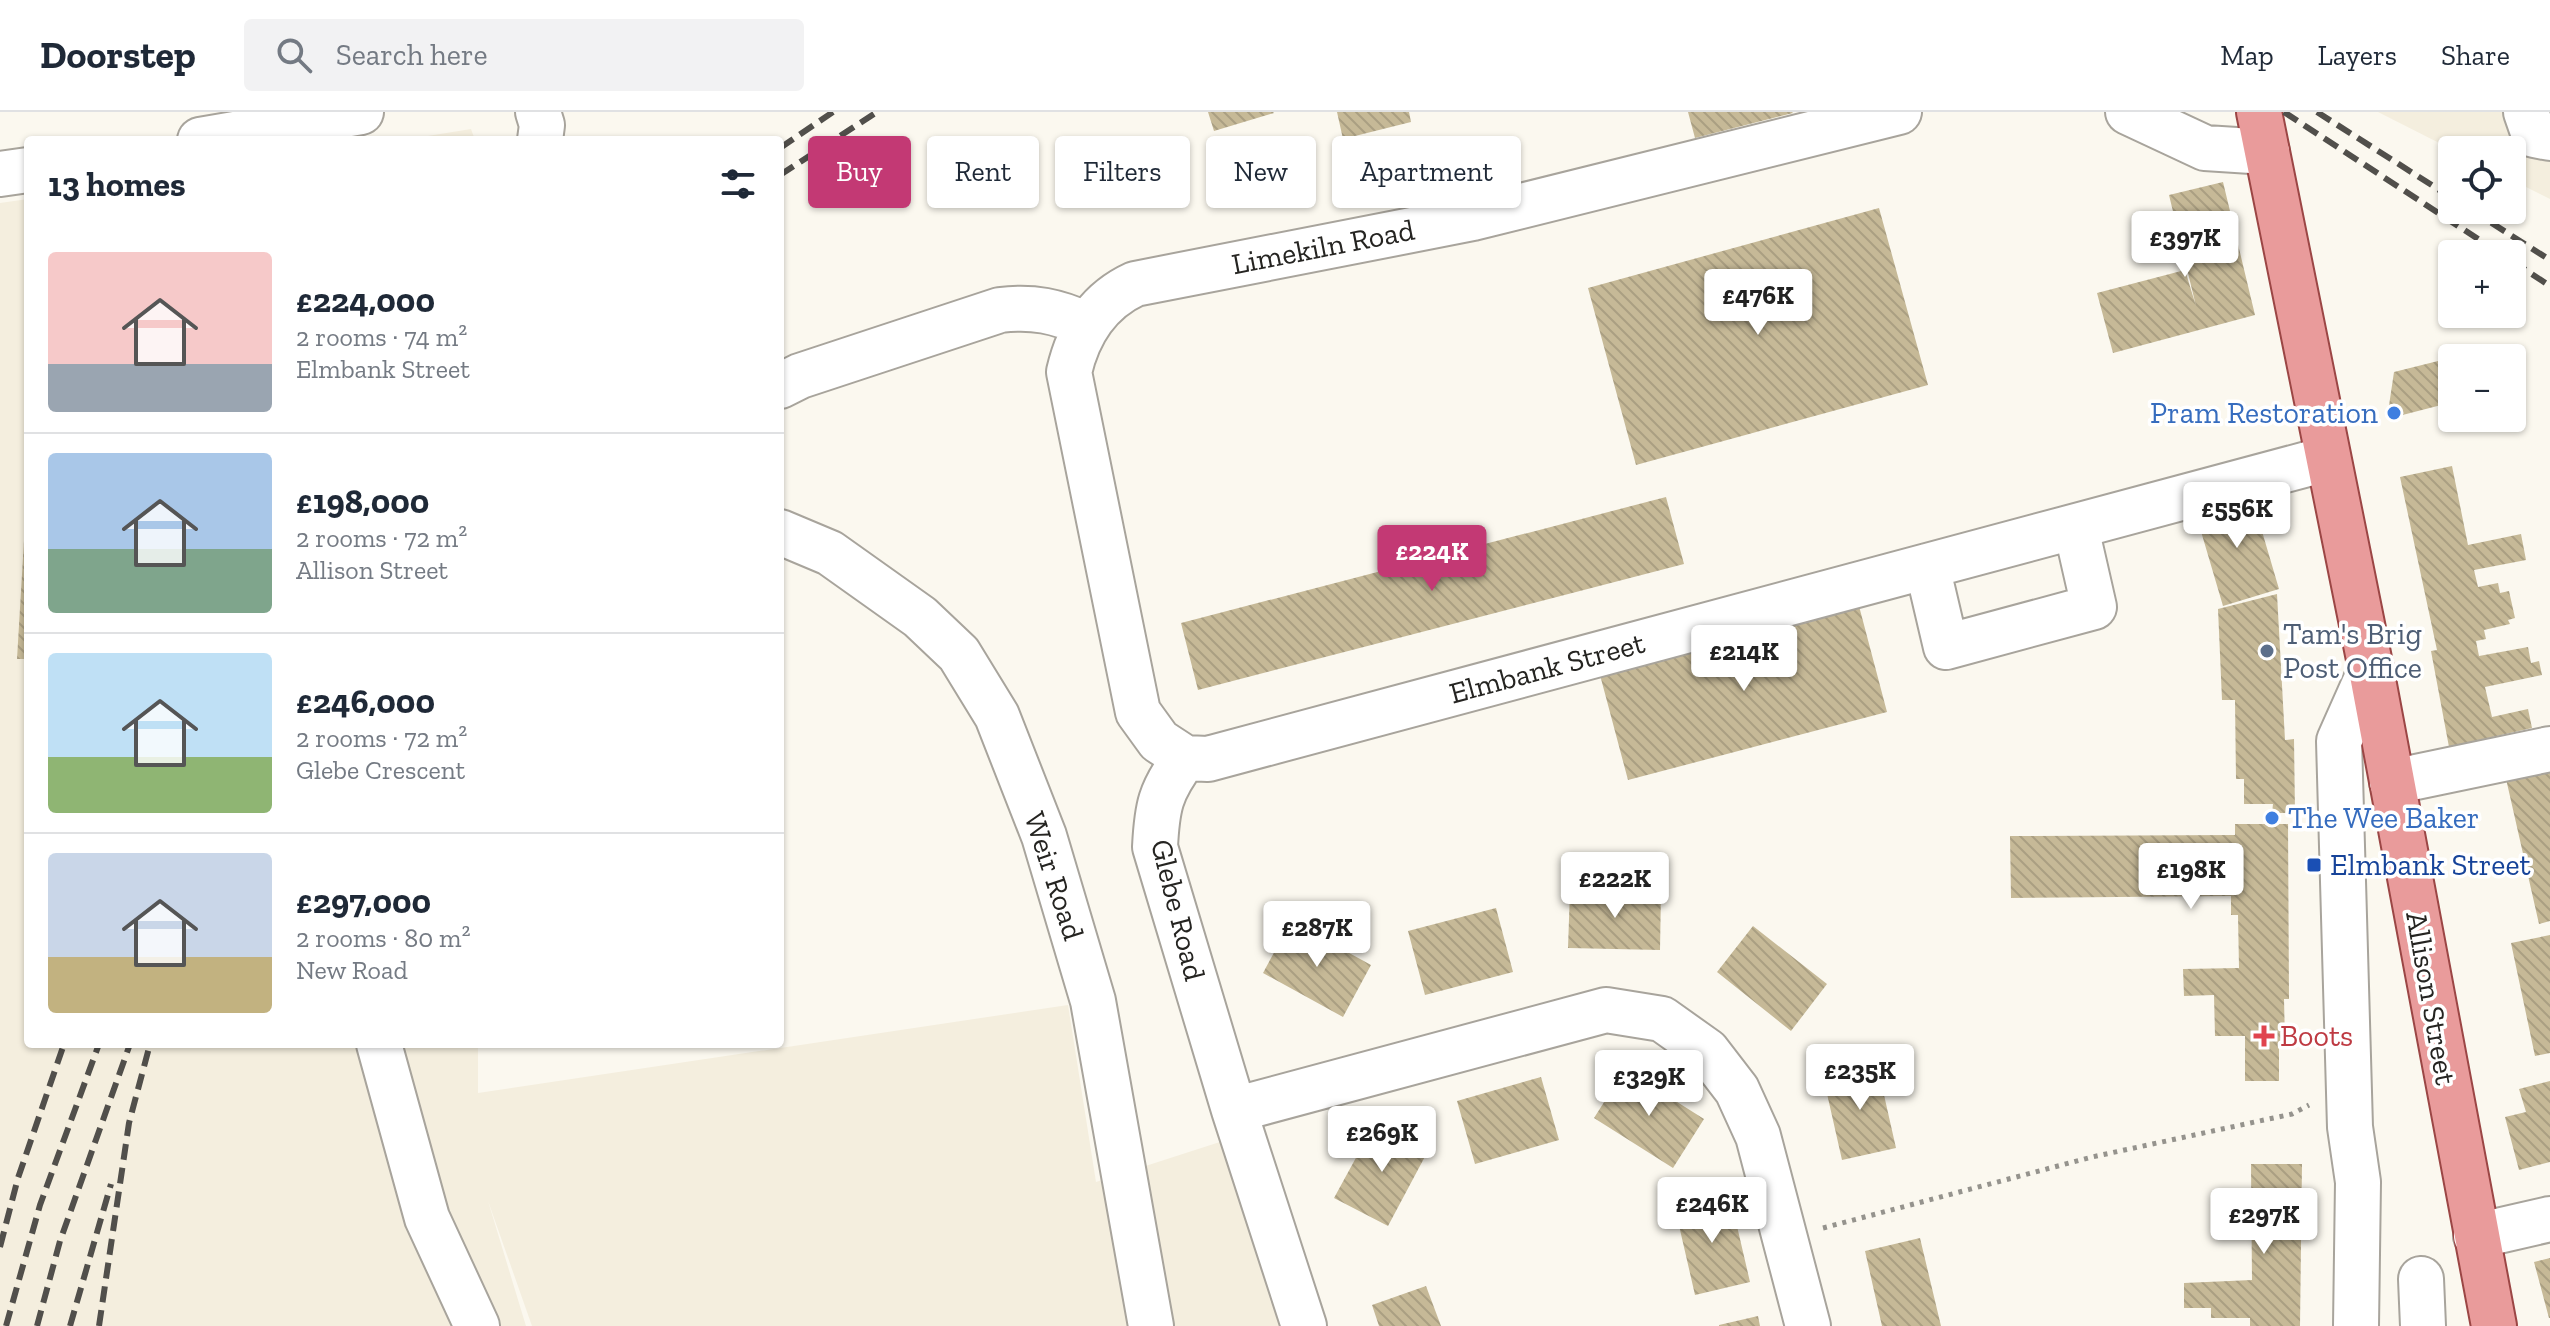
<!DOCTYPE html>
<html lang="en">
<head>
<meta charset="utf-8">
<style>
  body { margin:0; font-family:"Zilla Slab",serif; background:#f2f2f3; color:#1f2937; height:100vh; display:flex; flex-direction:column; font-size:30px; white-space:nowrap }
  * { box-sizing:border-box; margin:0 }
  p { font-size:26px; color:#747a83 }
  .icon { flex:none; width:44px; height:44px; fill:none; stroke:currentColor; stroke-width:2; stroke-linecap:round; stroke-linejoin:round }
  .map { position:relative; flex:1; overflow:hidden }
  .drawer { position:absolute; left:24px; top:24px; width:760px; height:912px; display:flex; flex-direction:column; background:#fff; border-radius:8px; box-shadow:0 2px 6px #0004 }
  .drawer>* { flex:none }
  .guide { position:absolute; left:808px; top:24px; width:760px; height:72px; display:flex; gap:16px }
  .buttons { position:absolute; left:2438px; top:24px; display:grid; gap:16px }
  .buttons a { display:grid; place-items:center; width:88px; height:88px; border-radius:8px; background:#fff; box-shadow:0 2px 6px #0004; font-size:40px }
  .price { position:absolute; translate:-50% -68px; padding:0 18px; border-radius:8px; background:#fff; color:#222; font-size:26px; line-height:52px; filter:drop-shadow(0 2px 4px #0008) }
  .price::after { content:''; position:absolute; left:50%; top:48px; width:24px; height:18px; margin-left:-12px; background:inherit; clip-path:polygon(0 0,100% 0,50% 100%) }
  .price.selected { background:#c33974; color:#fff }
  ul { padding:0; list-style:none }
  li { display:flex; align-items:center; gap:24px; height:200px; padding:0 24px }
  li+li { border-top:2px solid #e0e1e3 }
  li span { display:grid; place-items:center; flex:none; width:224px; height:160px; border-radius:8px; color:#555 }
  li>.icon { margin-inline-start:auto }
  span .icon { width:96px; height:96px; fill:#fffc; stroke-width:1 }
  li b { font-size:34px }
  h2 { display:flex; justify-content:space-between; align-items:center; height:96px; padding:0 24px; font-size:34px }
  .chip { padding:0 28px; border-radius:8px; background:#fff; box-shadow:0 2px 6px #0004; font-size:28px; line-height:72px }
  .chip.selected { background:#c33974; color:#fff }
  header { display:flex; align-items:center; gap:48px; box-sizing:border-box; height:112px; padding:0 40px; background:#fff; border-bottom:2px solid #e0e1e3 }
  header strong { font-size:38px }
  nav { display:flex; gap:44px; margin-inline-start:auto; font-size:28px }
  .search { width:560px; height:72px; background:#f2f2f3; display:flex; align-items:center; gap:20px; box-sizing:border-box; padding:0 28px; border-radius:8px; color:#747a83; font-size:30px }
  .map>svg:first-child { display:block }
  .built { fill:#f4eede }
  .building { fill:url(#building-back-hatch) }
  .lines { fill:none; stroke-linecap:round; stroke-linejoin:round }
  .minor-casing { stroke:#a8a49c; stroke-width:48 }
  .major-casing { stroke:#9b4645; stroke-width:48 }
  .path { stroke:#95938d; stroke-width:5; stroke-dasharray:4 6; stroke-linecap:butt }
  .minor { stroke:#fff; stroke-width:44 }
  .major { stroke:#e99b9b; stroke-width:44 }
  .rail { stroke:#514f4b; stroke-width:6; stroke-dasharray:16 8; stroke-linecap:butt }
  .shop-dot { fill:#3f7fe0; stroke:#fff; stroke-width:3 }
  .service-dot { fill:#5c6f8a; stroke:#fff; stroke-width:3 }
  .transit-dot { fill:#1a4fb4; stroke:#fff; stroke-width:3 }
  .health-dot { fill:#e0444e; stroke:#fff; stroke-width:3 }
  .labels { text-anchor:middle; stroke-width:7; stroke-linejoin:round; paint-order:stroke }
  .street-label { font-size:30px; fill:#252421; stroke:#fff }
  .shop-label { font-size:30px; fill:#366cbe; stroke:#fff; text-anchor:end }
  .service-label { font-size:30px; fill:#4e5e75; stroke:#fff; text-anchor:start }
  .transit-label { font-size:30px; fill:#164399; stroke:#fff; text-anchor:start }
  .health-label { font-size:30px; fill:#be3a42; stroke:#fff; text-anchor:start }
</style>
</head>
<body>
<header>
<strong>Doorstep</strong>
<div class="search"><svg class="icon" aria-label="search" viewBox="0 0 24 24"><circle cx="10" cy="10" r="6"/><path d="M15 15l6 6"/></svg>Search here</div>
<nav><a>Map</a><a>Layers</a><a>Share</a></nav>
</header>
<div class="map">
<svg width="2550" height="1214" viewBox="0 0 2550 1214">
  <defs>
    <pattern id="building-back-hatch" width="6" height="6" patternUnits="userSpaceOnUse" patternTransform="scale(2)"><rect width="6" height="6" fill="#c6b997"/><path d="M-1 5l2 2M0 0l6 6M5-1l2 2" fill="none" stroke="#aa9f82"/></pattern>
  </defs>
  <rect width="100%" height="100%" fill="#fbf8ef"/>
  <path class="built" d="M 2378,0 L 2550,0 L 2550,87 L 2512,68 L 2512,38 L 2453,38 Z
    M 471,17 L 475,28 L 403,28 Z
    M 28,87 L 28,932 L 478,932 L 478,981 L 1068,893 L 1096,1070 L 1226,1028 L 1287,1214 L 532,1214 L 488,1089 L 526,1214 L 0,1214 L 0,91 Z"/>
  <path class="building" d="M 1208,0 L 1273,0 L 1274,1 L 1214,19 Z
    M 1337,0 L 1409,0 L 1411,10 L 1343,27 Z
    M 1688,0 L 1792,0 L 1793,1 L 1695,26 Z
    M 2223,70 L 2255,203 L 2113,241 L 2097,181 L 2185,158 L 2196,194 L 2169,83 Z
    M 1879,96 L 1928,273 L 1636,353 L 1588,176 Z
    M 2438,249 L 2449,291 L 2387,307 L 2394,260 Z
    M 2452,354 L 2468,433 L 2521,422 L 2526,448 L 2474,458 L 2478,475 L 2498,471 L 2500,481 L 2509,479 L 2515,506 L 2508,508 L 2510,512 L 2484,518 L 2486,527 L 2476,529 L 2479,544 L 2528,535 L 2531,551 L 2539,549 L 2542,563 L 2485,575 L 2492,605 L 2528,597 L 2532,616 L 2449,635 L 2431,539 L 2437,538 L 2400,365 Z
    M 2251,382 L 2279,477 L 2223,494 L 2195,399 Z
    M 1666,385 L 1684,452 L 1198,578 L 1181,511 Z
    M 26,395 L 28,395 L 28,547 L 17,547 Z
    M 2277,482 L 2285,628 L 2294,627 L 2295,701 L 2272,701 L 2273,692 L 2244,692 L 2244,667 L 2236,667 L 2235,588 L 2222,588 L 2218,497 Z
    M 1859,494 L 1887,600 L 1628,668 L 1600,563 Z
    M 2550,648 L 2550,809 L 2539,812 L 2504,658 Z
    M 2235,712 L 2288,712 L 2289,887 L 2284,887 L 2285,929 L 2279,929 L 2279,969 L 2245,969 L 2245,924 L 2215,924 L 2214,883 L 2184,884 L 2183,857 L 2239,856 L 2238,803 L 2231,803 L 2231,784 L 2011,786 L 2010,724 L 2235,723 Z
    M 1570,778 L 1661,780 L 1660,838 L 1568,836 Z
    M 1496,796 L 1513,860 L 1425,883 L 1408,819 Z
    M 1291,809 L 1371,853 L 1343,905 L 1263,861 Z
    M 1753,814 L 1827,872 L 1791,919 L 1717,860 Z
    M 2550,823 L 2550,941 L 2535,944 L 2511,831 Z
    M 1877,952 L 1896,1036 L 1842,1048 L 1823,964 Z
    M 1625,957 L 1704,1007 L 1673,1056 L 1594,1006 Z
    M 1541,965 L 1559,1028 L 1475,1052 L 1457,989 Z
    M 2550,969 L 2550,1050 L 2519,1058 L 2505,1005 L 2526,1000 L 2519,977 Z
    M 1376,1009 L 1429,1037 L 1388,1114 L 1334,1086 Z
    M 2251,1052 L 2302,1052 L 2300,1214 L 2250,1214 L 2250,1206 L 2211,1206 L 2211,1196 L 2184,1196 L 2184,1171 L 2252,1168 Z
    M 1730,1084 L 1750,1170 L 1695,1183 L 1675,1096 Z
    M 1920,1126 L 1941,1214 L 1882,1214 L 1865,1139 Z
    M 2550,1146 L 2550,1206 L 2549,1206 L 2534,1150 Z
    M 1426,1174 L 1441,1214 L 1379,1214 L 1372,1193 Z
    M 1758,1204 L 1760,1214 L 1719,1214 L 1719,1213 Z"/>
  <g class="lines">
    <g class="minor-casing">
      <path id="minor" d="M 538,0 L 542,13 L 540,28
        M 2128,0 L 2205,36 L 2267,40
        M 2526,0 L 2534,23 L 2550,26
        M 200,28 L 361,0
        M 0,62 L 28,58
        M 780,274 L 800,264 L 1000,198 C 1033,194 1057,199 1087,213
        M 780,420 L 830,441 L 920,505 L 959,542 L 997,604 L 1044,724 L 1093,889 L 1151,1214
        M 1927,454 L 1946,535 L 2094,495 L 2076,416
        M 1185,646 L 1208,647 L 2326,347
        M 2392,670 L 2550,637
        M 379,932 L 427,1106 L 477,1214
        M 1234,998 L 1606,898 L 1662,907 L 1707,939 L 1737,978 L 1758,1024 L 1808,1214
        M 2476,1124 L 2550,1107
        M 2421,1167 L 2423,1214
        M 1304,1214 L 1234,998 L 1155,735 C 1157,695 1160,679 1185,646 L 1159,629 L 1138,600 L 1069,260 C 1078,221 1098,189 1135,172 L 1473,106 L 1899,0
        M 2356,1214 L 2358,1070 L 2350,1015 L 2339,629 L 2371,557"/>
    </g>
    <g class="major-casing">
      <path id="major" d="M 2259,0 L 2371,557 L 2494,1214"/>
    </g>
    <path class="path" d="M 1823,1116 L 2092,1045 L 2292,1002 L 2309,993"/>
    <use href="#minor" class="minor"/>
    <use href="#major" class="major"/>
    <path class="rail" d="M 2284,0 L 2501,142
      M 2317,0 L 2452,86
      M 780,36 L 833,0
      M 780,63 L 877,0
      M 2471,98 L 2550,148
      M 2512,149 L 2550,174
      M 0,1135 L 18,1066 L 64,932
      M 6,1214 L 40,1093 L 99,932
      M 37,1214 L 60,1129 L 130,932
      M 70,1214 L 111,1072
      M 99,1214 L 129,1011 L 150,932"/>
  </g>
  <g class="shop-dot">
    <circle cx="2394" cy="301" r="8"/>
    <circle cx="2272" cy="706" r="8"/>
  </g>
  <circle class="service-dot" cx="2267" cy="539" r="8"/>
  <rect class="transit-dot" x="2306" y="745" width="16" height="16" rx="4"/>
  <path class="health-dot" d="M2260 912h8v8h8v8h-8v8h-8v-8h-8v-8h8z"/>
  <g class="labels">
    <g class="street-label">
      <text transform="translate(1323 135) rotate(-11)" y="10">Limekiln Road</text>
      <text transform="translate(1547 556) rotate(-15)" y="10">Elmbank Street</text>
      <text transform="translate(1054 764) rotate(72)" y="10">Weir Road</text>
      <text transform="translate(1178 798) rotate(76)" y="10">Glebe Road</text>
      <text transform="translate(2431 886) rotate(80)" y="10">Allison Street</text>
    </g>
    <g class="shop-label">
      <text x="2378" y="311">Pram Restoration</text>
      <text x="2288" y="716" text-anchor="start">The Wee Baker</text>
    </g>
    <g class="service-label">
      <text x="2283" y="532">Tam's Brig<tspan x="2283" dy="34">Post Office</tspan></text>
    </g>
    <g class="transit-label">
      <text x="2330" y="763">Elmbank Street</text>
    </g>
    <g class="health-label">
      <text x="2280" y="934">Boots</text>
    </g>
  </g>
</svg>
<div class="buttons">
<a><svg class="icon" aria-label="locate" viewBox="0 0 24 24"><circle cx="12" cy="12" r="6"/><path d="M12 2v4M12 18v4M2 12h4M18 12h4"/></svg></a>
<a>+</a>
<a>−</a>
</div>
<b class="price" style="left:2185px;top:167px">£397K</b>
<b class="price" style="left:1758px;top:225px">£476K</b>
<b class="price" style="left:2237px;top:438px">£556K</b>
<b class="price selected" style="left:1432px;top:481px">£224K</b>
<b class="price" style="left:1744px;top:581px">£214K</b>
<b class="price" style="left:2191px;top:799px">£198K</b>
<b class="price" style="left:1615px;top:808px">£222K</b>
<b class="price" style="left:1317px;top:857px">£287K</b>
<b class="price" style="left:1860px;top:1000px">£235K</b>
<b class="price" style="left:1649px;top:1006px">£329K</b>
<b class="price" style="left:1382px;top:1062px">£269K</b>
<b class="price" style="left:1712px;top:1133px">£246K</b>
<b class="price" style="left:2264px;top:1144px">£297K</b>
<div class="guide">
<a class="chip selected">Buy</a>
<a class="chip">Rent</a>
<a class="chip">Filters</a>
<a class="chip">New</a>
<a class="chip">Apartment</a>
</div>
<section class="drawer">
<h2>13 homes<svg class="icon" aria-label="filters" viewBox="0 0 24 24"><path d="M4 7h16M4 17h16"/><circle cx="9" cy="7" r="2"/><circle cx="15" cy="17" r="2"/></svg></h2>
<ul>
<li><span style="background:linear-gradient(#f6c9c9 70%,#9aa5b1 0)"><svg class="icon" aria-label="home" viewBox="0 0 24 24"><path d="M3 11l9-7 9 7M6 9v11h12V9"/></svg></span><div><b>£224,000</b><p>2 rooms · 74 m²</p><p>Elmbank Street</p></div></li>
<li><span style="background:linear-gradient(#a9c7e8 60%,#7fa58c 0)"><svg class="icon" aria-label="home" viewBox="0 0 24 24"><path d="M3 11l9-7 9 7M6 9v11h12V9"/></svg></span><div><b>£198,000</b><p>2 rooms · 72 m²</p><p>Allison Street</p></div></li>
<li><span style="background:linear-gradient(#bfe0f5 65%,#8fb573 0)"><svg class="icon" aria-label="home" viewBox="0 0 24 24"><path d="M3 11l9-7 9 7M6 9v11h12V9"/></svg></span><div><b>£246,000</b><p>2 rooms · 72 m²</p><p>Glebe Crescent</p></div></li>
<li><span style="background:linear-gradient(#c9d6e8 65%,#c2b280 0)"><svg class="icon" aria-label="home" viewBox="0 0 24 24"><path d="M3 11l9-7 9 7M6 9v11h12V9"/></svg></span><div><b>£297,000</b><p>2 rooms · 80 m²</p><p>New Road</p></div></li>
</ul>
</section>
</div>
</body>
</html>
